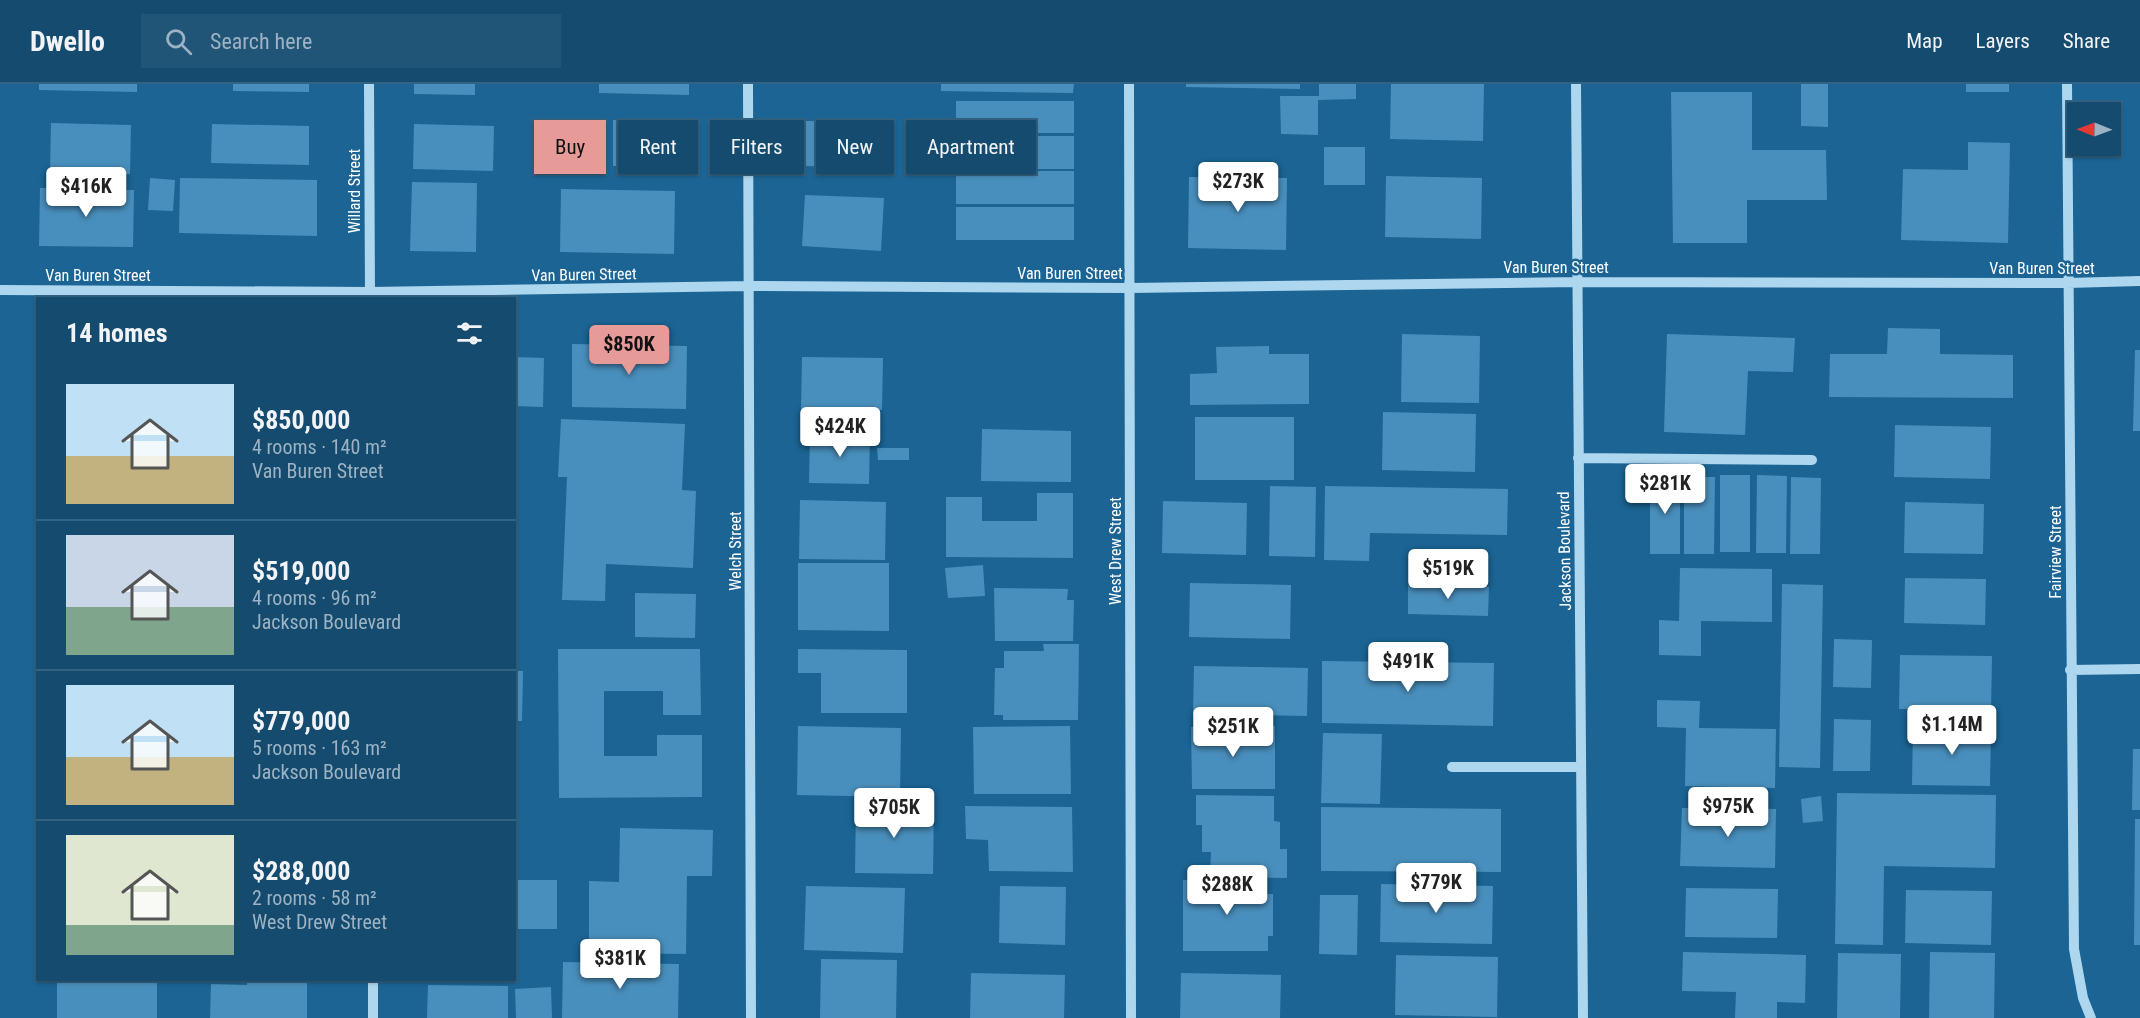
<!DOCTYPE html>
<html lang="en">
<head>
<meta charset="utf-8">
<style>
  body { margin:0; font-family:"Roboto Condensed",sans-serif; background:#215577; color:#f1f3f6; height:100vh; display:flex; flex-direction:column; font-size:22px; white-space:nowrap }
  * { box-sizing:border-box; margin:0 }
  p { font-size:20px; color:#9db3c3 }
  .icon { flex:none; width:33px; height:33px; fill:none; stroke:currentColor; stroke-width:2; stroke-linecap:round; stroke-linejoin:round }
  .map { position:relative; flex:1; overflow:hidden }
  .details { position:absolute; left:36px; top:213px; width:480px; height:684px; display:flex; flex-direction:column; background:#144b6f; border-radius:0px; box-shadow:0 2px 4px #0004,0 0 0 2px #336382 }
  .details>* { flex:none }
  .top-card { position:absolute; left:534px; top:36px; width:570px; height:54px; display:flex; gap:12px }
  .needle { width:39px; rotate:271deg }
  .controls { position:absolute; left:2067px; top:18px; display:grid; gap:12px }
  .controls a { display:grid; place-items:center; width:54px; height:54px; border-radius:0px; background:#144b6f; box-shadow:0 2px 4px #0004,0 0 0 2px #336382; font-size:30px }
  .price { position:absolute; translate:-50% -51px; padding:0 14px; border-radius:6px; background:#fff; color:#222; font-size:20px; line-height:39px; filter:drop-shadow(0 2px 3px #0008) }
  .price::after { content:''; position:absolute; left:50%; top:36px; width:18px; height:14px; margin-left:-9px; background:inherit; clip-path:polygon(0 0,100% 0,50% 100%) }
  .price.active { background:#e69b98; color:#111 }
  ul { padding:0; list-style:none }
  li { display:flex; align-items:center; gap:18px; height:150px; padding:0 30px }
  li+li { border-top:2px solid #336382 }
  li span { display:grid; place-items:center; flex:none; width:168px; height:120px; border-radius:0px; color:#555 }
  li>.icon { margin-inline-start:auto }
  span .icon { width:72px; height:72px; fill:#fffc; stroke-width:1 }
  li b { font-size:26px }
  h2 { display:flex; justify-content:space-between; align-items:center; height:72px; padding:0 30px; font-size:26px }
  .chip { padding:0 21px; border-radius:0px; background:#144b6f; box-shadow:0 2px 4px #0004,0 0 0 2px #336382; font-size:21px; line-height:54px }
  .chip.active { background:#e69b98; color:#111 }
  header { display:flex; align-items:center; gap:36px; box-sizing:border-box; height:84px; padding:0 30px; background:#144b6f; border-bottom:2px solid #336382 }
  header strong { font-size:28px }
  nav { display:flex; gap:33px; margin-inline-start:auto; font-size:21px }
  .search { width:420px; height:54px; background:#215577; display:flex; align-items:center; gap:15px; box-sizing:border-box; padding:0 21px; border-radius:0px; color:#9db3c3; font-size:22px }
  .map>svg:first-child { display:block }
  .building { fill:#498fbd }
  .lines { fill:none; stroke-linecap:round; stroke-linejoin:round }
  .minor { stroke:#add6ef; stroke-width:10 }
  .labels { text-anchor:middle; stroke-width:5; stroke-linejoin:round; paint-order:stroke }
  .street-label { font-size:16px; fill:#fff; stroke:#1b6494 }
</style>
</head>
<body>
<header>
<strong>Dwello</strong>
<div class="search"><svg class="icon" aria-label="search" viewBox="0 0 24 24"><circle cx="10" cy="10" r="6"/><path d="M15 15l6 6"/></svg>Search here</div>
<nav><a>Map</a><a>Layers</a><a>Share</a></nav>
</header>
<div class="map">
<svg width="2140" height="934" viewBox="0 0 2140 934">
  <rect width="100%" height="100%" fill="#1b6494"/>
  <path class="building" d="M 39,0 L 137,0 L 137,8 L 39,6 Z
    M 233,0 L 309,0 L 309,8 L 233,7 Z
    M 414,0 L 475,0 L 475,11 L 414,10 Z
    M 599,0 L 689,0 L 689,11 L 599,9 Z
    M 941,0 L 1074,0 L 1073,9 L 941,7 Z
    M 1186,0 L 1300,0 L 1300,5 L 1186,3 Z
    M 1319,0 L 1356,0 L 1356,15 L 1318,16 L 1318,51 L 1281,50 L 1280,12 L 1319,12 Z
    M 1391,0 L 1484,0 L 1483,57 L 1390,55 Z
    M 1801,0 L 1828,0 L 1828,43 L 1801,42 Z
    M 1966,0 L 2009,0 L 2009,8 L 1966,8 Z
    M 1671,8 L 1752,8 L 1752,66 L 1826,66 L 1827,116 L 1747,116 L 1747,159 L 1673,159 Z
    M 956,17 L 1074,17 L 1074,49 L 956,49 Z
    M 613,36 L 672,37 L 672,83 L 613,82 Z
    M 803,37 L 887,38 L 886,83 L 803,82 Z
    M 51,39 L 131,41 L 130,90 L 50,89 Z
    M 212,40 L 309,42 L 309,81 L 211,79 Z
    M 414,40 L 494,42 L 493,87 L 413,85 Z
    M 956,52 L 1074,52 L 1074,85 L 957,85 Z
    M 1968,58 L 2010,59 L 2008,159 L 1901,156 L 1903,85 L 1968,86 Z
    M 1324,63 L 1365,63 L 1365,101 L 1324,101 Z
    M 956,87 L 1074,87 L 1074,120 L 956,120 Z
    M 1386,92 L 1482,94 L 1481,155 L 1385,153 Z
    M 1189,93 L 1287,94 L 1286,166 L 1188,164 Z
    M 150,94 L 175,96 L 173,127 L 148,126 Z
    M 180,94 L 317,96 L 317,152 L 179,149 Z
    M 412,98 L 477,99 L 476,168 L 410,167 Z
    M 40,104 L 134,106 L 133,163 L 39,162 Z
    M 561,105 L 675,107 L 674,170 L 560,168 Z
    M 805,111 L 884,114 L 881,167 L 802,162 Z
    M 956,123 L 1074,123 L 1074,156 L 956,156 Z
    M 1888,244 L 1940,245 L 1940,270 L 2013,271 L 2013,314 L 1829,313 L 1830,270 L 1887,270 Z
    M 1402,250 L 1480,252 L 1479,319 L 1401,318 Z
    M 1667,250 L 1795,254 L 1793,288 L 1748,287 L 1745,351 L 1664,348 Z
    M 572,260 L 687,262 L 686,325 L 572,323 Z
    M 1269,262 L 1269,270 L 1309,270 L 1309,320 L 1190,321 L 1190,290 L 1217,289 L 1216,263 Z
    M 2135,266 L 2140,266 L 2140,347 L 2133,347 Z
    M 514,273 L 544,274 L 543,323 L 514,322 Z
    M 802,273 L 883,274 L 882,326 L 801,325 Z
    M 1383,328 L 1476,330 L 1475,388 L 1382,386 Z
    M 1195,333 L 1294,333 L 1294,396 L 1195,396 Z
    M 561,335 L 685,340 L 682,406 L 696,407 L 693,484 L 606,480 L 605,517 L 562,516 L 567,393 L 558,393 Z
    M 1895,341 L 1991,343 L 1990,395 L 1894,393 Z
    M 982,345 L 1071,347 L 1071,398 L 981,397 Z
    M 810,349 L 870,350 L 869,400 L 809,399 Z
    M 877,364 L 909,364 L 909,376 L 878,376 Z
    M 1720,391 L 1750,391 L 1750,468 L 1720,468 Z
    M 1757,391 L 1787,392 L 1786,469 L 1756,469 Z
    M 1650,393 L 1680,393 L 1680,470 L 1650,470 Z
    M 1684,393 L 1715,393 L 1714,470 L 1684,470 Z
    M 1791,393 L 1821,394 L 1820,470 L 1790,470 Z
    M 1270,402 L 1316,403 L 1315,473 L 1269,472 Z
    M 1325,402 L 1508,405 L 1507,451 L 1370,449 L 1369,477 L 1324,476 Z
    M 1037,409 L 1073,409 L 1073,474 L 946,473 L 946,413 L 982,413 L 982,437 L 1037,437 Z
    M 800,416 L 886,418 L 885,476 L 799,475 Z
    M 1163,417 L 1247,419 L 1246,471 L 1162,469 Z
    M 1905,418 L 1984,420 L 1983,470 L 1904,469 Z
    M 798,479 L 889,479 L 889,547 L 798,546 Z
    M 983,481 L 985,512 L 948,514 L 945,484 Z
    M 1680,484 L 1772,485 L 1772,538 L 1701,537 L 1701,572 L 1659,571 L 1659,536 L 1679,537 Z
    M 1905,494 L 1986,495 L 1985,541 L 1904,539 Z
    M 1190,499 L 1291,501 L 1290,555 L 1189,553 Z
    M 1782,500 L 1823,501 L 1820,684 L 1779,683 Z
    M 1408,501 L 1489,503 L 1488,532 L 1408,530 Z
    M 994,504 L 1068,505 L 1067,516 L 1074,516 L 1073,557 L 995,557 Z
    M 635,509 L 696,510 L 695,554 L 635,553 Z
    M 1834,555 L 1872,556 L 1871,604 L 1833,603 Z
    M 1043,560 L 1079,560 L 1078,636 L 1003,636 L 1003,631 L 994,631 L 995,584 L 1004,584 L 1004,567 L 1044,567 Z
    M 558,565 L 700,565 L 701,631 L 663,631 L 663,607 L 604,607 L 604,672 L 657,672 L 657,651 L 702,651 L 702,713 L 559,714 Z
    M 798,565 L 907,566 L 907,629 L 821,629 L 821,589 L 798,589 Z
    M 1900,571 L 1992,572 L 1991,627 L 1899,625 Z
    M 1322,577 L 1494,579 L 1493,642 L 1322,639 Z
    M 1194,582 L 1308,584 L 1307,632 L 1193,630 Z
    M 514,587 L 523,587 L 522,637 L 514,637 Z
    M 1657,616 L 1700,617 L 1699,644 L 1776,645 L 1775,704 L 1685,702 L 1686,644 L 1657,643 Z
    M 1834,635 L 1871,636 L 1870,687 L 1833,687 Z
    M 798,642 L 901,644 L 900,713 L 797,711 Z
    M 1070,642 L 1071,710 L 974,710 L 973,643 Z
    M 1275,642 L 1275,705 L 1192,705 L 1191,643 Z
    M 1913,643 L 1991,644 L 1990,702 L 1912,701 Z
    M 1323,649 L 1382,650 L 1380,720 L 1321,719 Z
    M 2133,665 L 2140,665 L 2140,726 L 2132,726 Z
    M 1837,709 L 1996,711 L 1995,784 L 1884,782 L 1883,861 L 1835,860 Z
    M 1196,711 L 1274,712 L 1274,737 L 1280,738 L 1280,765 L 1287,765 L 1287,794 L 1210,793 L 1211,768 L 1202,768 L 1202,741 L 1196,741 Z
    M 1821,712 L 1823,737 L 1803,739 L 1801,715 Z
    M 856,720 L 934,721 L 933,790 L 855,789 Z
    M 965,722 L 1072,723 L 1073,788 L 989,787 L 988,756 L 966,755 Z
    M 1321,723 L 1501,725 L 1501,788 L 1321,787 Z
    M 1682,724 L 1776,725 L 1775,784 L 1680,782 Z
    M 2135,735 L 2140,735 L 2140,861 L 2134,861 Z
    M 620,744 L 713,746 L 712,792 L 687,792 L 686,870 L 589,869 L 589,797 L 619,798 Z
    M 516,796 L 557,796 L 557,845 L 517,845 L 517,871 L 514,871 Z
    M 1183,796 L 1266,796 L 1265,810 L 1273,810 L 1273,852 L 1268,852 L 1268,867 L 1183,867 Z
    M 1381,800 L 1493,802 L 1492,860 L 1380,858 Z
    M 806,802 L 905,804 L 903,869 L 804,866 Z
    M 1000,802 L 1066,803 L 1065,861 L 999,859 Z
    M 1686,804 L 1778,805 L 1777,854 L 1685,853 Z
    M 1906,806 L 1992,807 L 1991,861 L 1905,859 Z
    M 1320,811 L 1358,811 L 1357,871 L 1319,870 Z
    M 1683,868 L 1806,871 L 1805,919 L 1777,918 L 1777,934 L 1735,934 L 1736,908 L 1682,907 Z
    M 1930,868 L 1995,869 L 1994,934 L 1929,934 Z
    M 1838,869 L 1901,870 L 1900,934 L 1837,934 Z
    M 1396,871 L 1498,873 L 1497,933 L 1395,931 Z
    M 821,875 L 897,876 L 896,934 L 820,934 Z
    M 563,878 L 679,880 L 678,934 L 562,934 Z
    M 971,889 L 1065,891 L 1064,934 L 970,934 Z
    M 1181,889 L 1281,891 L 1280,934 L 1180,934 Z
    M 57,896 L 157,896 L 157,934 L 57,934 Z
    M 247,896 L 307,896 L 307,934 L 210,934 L 211,900 L 247,901 Z
    M 428,901 L 508,902 L 508,934 L 427,934 Z
    M 551,903 L 552,934 L 516,934 L 515,905 Z"/>
  <g class="lines">
    <path class="minor" d="M 369,0 L 370,213
      M 748,0 L 751,934
      M 1129,0 L 1131,934
      M 1576,0 L 1583,934
      M 2067,0 L 2074,865 L 2083,914 L 2091,934
      M 0,206 L 370,208 L 749,202 L 1130,204 L 1577,198 L 2068,199 L 2140,197
      M 1578,374 L 1812,376
      M 2070,586 L 2140,585
      M 1452,683 L 1581,683
      M 373,896 L 373,934"/>
  </g>
  <g class="labels">
    <g class="street-label">
      <text transform="translate(354 107) rotate(-90)" y="6">Willard Street</text>
      <text x="1556" y="189">Van Buren Street</text>
      <text x="2042" y="190">Van Buren Street</text>
      <text x="1070" y="195">Van Buren Street</text>
      <text transform="translate(584 190) rotate(-1)" y="6">Van Buren Street</text>
      <text x="98" y="197">Van Buren Street</text>
      <text transform="translate(735 467) rotate(-90)" y="6">Welch Street</text>
      <text transform="translate(1115 467) rotate(-90)" y="6">West Drew Street</text>
      <text transform="translate(1564 467) rotate(-91)" y="6">Jackson Boulevard</text>
      <text transform="translate(2055 468) rotate(-90)" y="6">Fairview Street</text>
    </g>
  </g>
</svg>
<div class="controls">
<a><svg class="needle" viewBox="-14 -14 28 28"><path d="M0-13l5 13h-10z" fill="#e53935"/><path d="M0 13l5-13h-10z" fill="#9db3c3"/></svg></a>
</div>
<b class="price" style="left:1238px;top:129px">$273K</b>
<b class="price" style="left:86px;top:134px">$416K</b>
<b class="price active" style="left:629px;top:292px">$850K</b>
<b class="price" style="left:840px;top:374px">$424K</b>
<b class="price" style="left:1665px;top:431px">$281K</b>
<b class="price" style="left:1448px;top:516px">$519K</b>
<b class="price" style="left:1408px;top:609px">$491K</b>
<b class="price" style="left:1952px;top:672px">$1.14M</b>
<b class="price" style="left:1233px;top:674px">$251K</b>
<b class="price" style="left:1728px;top:754px">$975K</b>
<b class="price" style="left:894px;top:755px">$705K</b>
<b class="price" style="left:1436px;top:830px">$779K</b>
<b class="price" style="left:1227px;top:832px">$288K</b>
<b class="price" style="left:620px;top:906px">$381K</b>
<div class="top-card">
<a class="chip active">Buy</a>
<a class="chip">Rent</a>
<a class="chip">Filters</a>
<a class="chip">New</a>
<a class="chip">Apartment</a>
</div>
<section class="details">
<h2>14 homes<svg class="icon" aria-label="filters" viewBox="0 0 24 24"><path d="M4 7h16M4 17h16"/><circle cx="9" cy="7" r="2"/><circle cx="15" cy="17" r="2"/></svg></h2>
<ul>
<li><span style="background:linear-gradient(#bfe0f5 60%,#c2b280 0)"><svg class="icon" aria-label="home" viewBox="0 0 24 24"><path d="M3 11l9-7 9 7M6 9v11h12V9"/></svg></span><div><b>$850,000</b><p>4 rooms · 140 m²</p><p>Van Buren Street</p></div></li>
<li><span style="background:linear-gradient(#c9d6e8 60%,#7fa58c 0)"><svg class="icon" aria-label="home" viewBox="0 0 24 24"><path d="M3 11l9-7 9 7M6 9v11h12V9"/></svg></span><div><b>$519,000</b><p>4 rooms · 96 m²</p><p>Jackson Boulevard</p></div></li>
<li><span style="background:linear-gradient(#bfe0f5 60%,#c2b280 0)"><svg class="icon" aria-label="home" viewBox="0 0 24 24"><path d="M3 11l9-7 9 7M6 9v11h12V9"/></svg></span><div><b>$779,000</b><p>5 rooms · 163 m²</p><p>Jackson Boulevard</p></div></li>
<li><span style="background:linear-gradient(#dfe7d0 75%,#7fa58c 0)"><svg class="icon" aria-label="home" viewBox="0 0 24 24"><path d="M3 11l9-7 9 7M6 9v11h12V9"/></svg></span><div><b>$288,000</b><p>2 rooms · 58 m²</p><p>West Drew Street</p></div></li>
</ul>
</section>
</div>
</body>
</html>
